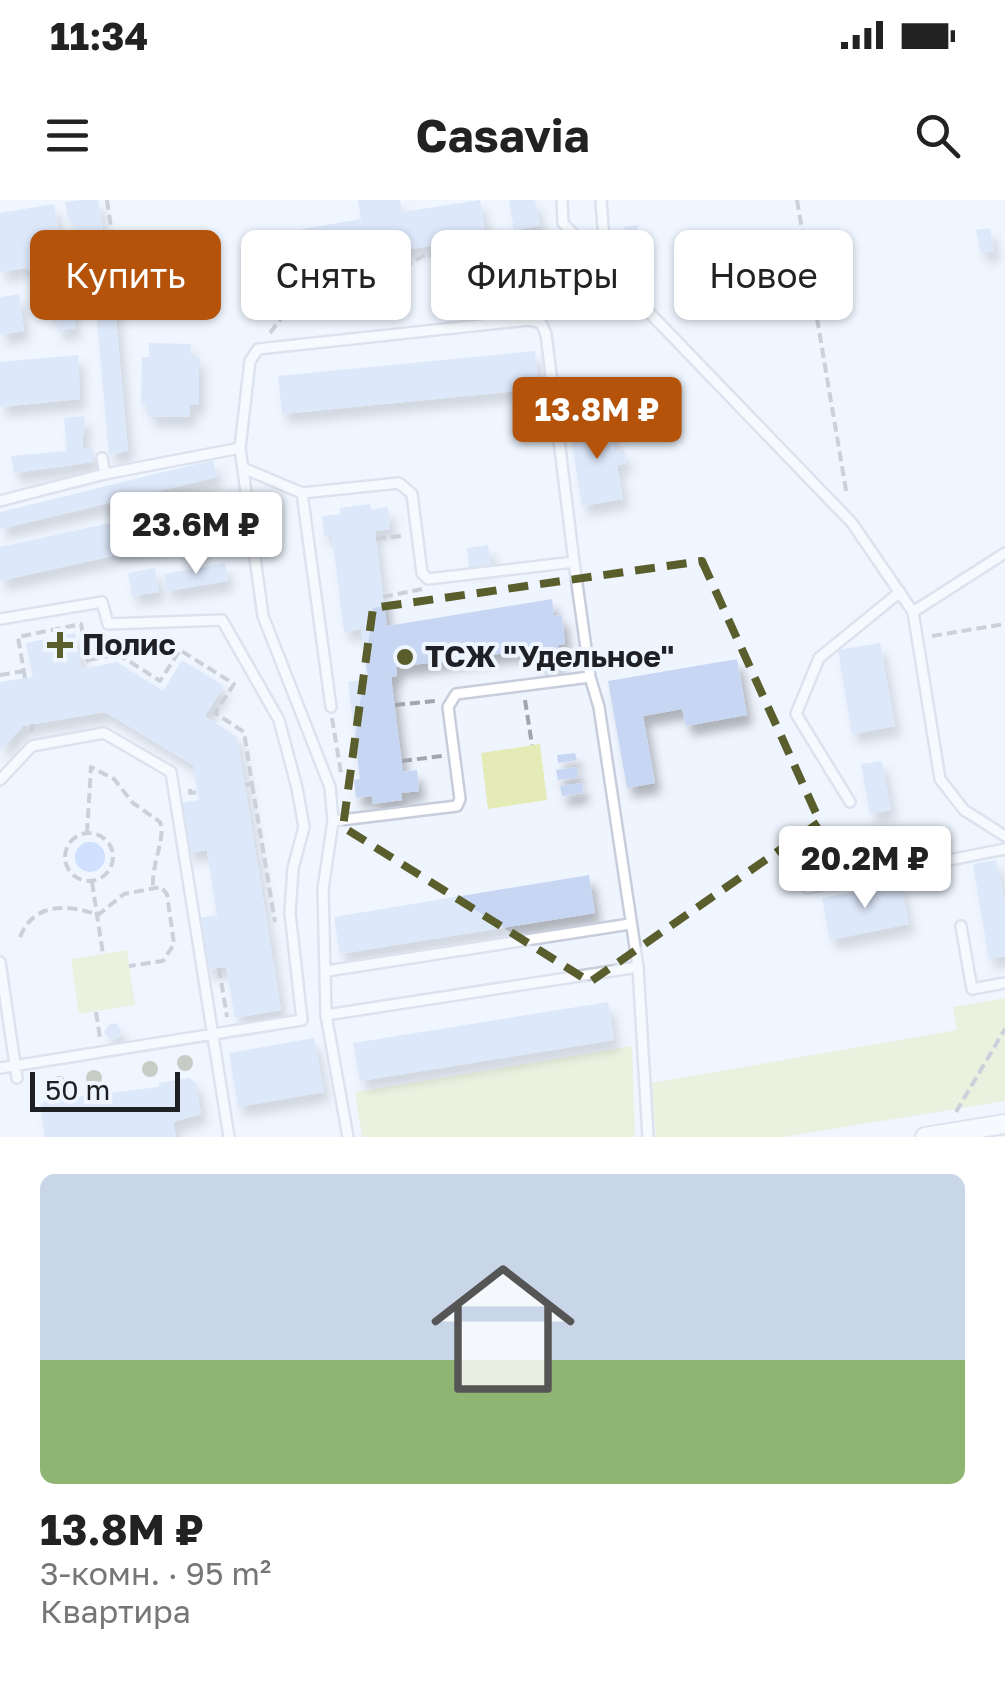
<!DOCTYPE html>
<html lang="ru">
<head>
<meta charset="utf-8">
<style>
  body { margin:0; font-family:"Golos Text",sans-serif; background:#f2f2f2; color:#222; height:100vh; display:flex; flex-direction:column; font-size:38px; white-space:nowrap }
  * { box-sizing:border-box; margin:0 }
  p { font-size:32px; color:#767676 }
  .icon { flex:none; width:55px; height:55px; fill:none; stroke:currentColor; stroke-width:2; stroke-linecap:round; stroke-linejoin:round }
  .map { position:relative; height:937px; overflow:hidden }
  .details { display:flex; flex-direction:column; background:#fff; flex:1 }
  .details>* { flex:none }
  .guide { position:absolute; left:30px; top:30px; width:945px; height:90px; display:flex; gap:20px }
  .scale { position:absolute; left:30px; bottom:25px; width:150px; box-sizing:border-box; padding-left:10px; border:5px solid #1e2025; border-top:0; font-size:28px; line-height:35px; white-space:nowrap; color:#1e2025; -webkit-text-stroke:8px #eff5ff; paint-order:stroke }
  .price { position:absolute; translate:-50% -85px; padding:0 22px; border-radius:10px; background:#fff; color:#222; font-size:32px; line-height:65px; filter:drop-shadow(0 2px 5px #0008) }
  .price::after { content:''; position:absolute; left:50%; top:60px; width:30px; height:22px; margin-left:-15px; background:inherit; clip-path:polygon(0 0,100% 0,50% 100%) }
  .price.on { background:#b45309; color:#fff }
  ul { padding:0; list-style:none }
  li { display:grid; align-content:center; gap:20px; height:530px; padding:0 40px }
  li+li { border-top:2px solid #e0e0e0 }
  li span { display:grid; place-items:center; height:310px; border-radius:15px; color:#555 }
  li>.icon { margin-inline-start:auto }
  span .icon { width:180px; height:180px; fill:#fffc; stroke-width:1 }
  li b { font-size:42px }
  .pill { padding:0 35px; border-radius:15px; background:#fff; box-shadow:0 2px 8px #0004; font-size:35px; line-height:90px }
  .pill.on { background:#b45309; color:#fff }
  .status { display:flex; justify-content:space-between; align-items:center; height:70px; padding:0 50px; background:#fff; direction:ltr }
  .status svg { height:28px; fill:currentColor }
  header { display:flex; justify-content:space-between; align-items:center; height:130px; padding:0 40px; background:#fff; font-size:45px; font-weight:700 }
  .map>svg:first-child { display:block }
  .green { fill:#e5ebb7 }
  .water { fill:#a9c7ff }
  .building { fill:#c7d7f3; filter:url(#shadow) }
  .lines { fill:none; stroke-linecap:round; stroke-linejoin:round }
  .service-casing { stroke:#c7cdda; stroke-width:14 }
  .minor-casing { stroke:#c7cdda; stroke-width:22 }
  .path { stroke:#a1a5ae; stroke-width:4; stroke-dasharray:10 5; stroke-linecap:butt }
  .service { stroke:#fff; stroke-width:9 }
  .minor { stroke:#fff; stroke-width:18 }
  .tree { fill:#979c7e }
  .marked { fill:none; stroke:#5a5e2c; stroke-width:8; stroke-dasharray:20 12; stroke-linejoin:round }
  .poi-dot { fill:#5a5e2c; stroke:#eff5ff; stroke-width:4 }
  .labels { text-anchor:middle; stroke-width:8; stroke-linejoin:round; paint-order:stroke }
  .poi-label { font-size:30px; font-weight:bold; fill:#1e2025; stroke:#eff5ff; text-anchor:start }
</style>
</head>
<body>
<div class="status"><b>11:34</b><svg viewBox="0 0 49 12"><path d="M0 12V9h3v3zM5 12V6h3v6zM10 12V3h3v9zM15 12V0h3v12zM26 1h20v11H26zM47 4h2v5h-2z"/></svg></div>
<header><svg class="icon" aria-label="menu" viewBox="0 0 24 24"><path d="M4 6h16M4 12h16M4 18h16"/></svg>Casavia<svg class="icon" aria-label="search" viewBox="0 0 24 24"><circle cx="10" cy="10" r="6"/><path d="M15 15l6 6"/></svg></header>
<div class="map">
<svg width="1005" height="937" viewBox="0 0 1005 937">
  <defs>
    <filter id="shadow"><feDropShadow dx="6" dy="10" stdDeviation="5" flood-color="#0004"/></filter>
  </defs>
  <rect width="100%" height="100%" fill="#eff5ff"/>
  <path class="green" d="M 540,544 L 547,600 L 488,609 L 481,553 Z
    M 127,750 L 135,805 L 79,814 L 71,759 Z
    M 1005,798 L 1005,901 L 783,937 L 656,937 L 651,883 L 957,830 L 953,807 Z
    M 632,846 L 635,937 L 362,937 L 355,892 Z"/>
  <path class="water" d="M75 657a15 15 0 1 1 30 0a15 15 0 1 1-30 0Z"/>
  <path class="building" d="M 81,0 L 98,0 L 114,96 L 128,251 L 109,255 L 95,98 L 86,99 L 74,20 L 68,20 L 65,2 Z
    M 358,0 L 400,0 L 402,12 L 480,0 L 486,36 L 292,70 L 286,32 L 361,19 Z
    M 509,0 L 535,0 L 540,26 L 514,30 Z
    M 54,4 L 76,128 L 58,131 L 56,116 L 49,116 L 43,79 L 26,68 L 0,72 L 0,13 Z
    M 637,25 L 643,61 L 630,63 L 624,27 Z
    M 990,28 L 994,51 L 981,53 L 976,30 Z
    M 279,37 L 284,67 L 248,73 L 243,44 Z
    M 538,44 L 541,61 L 531,62 L 529,45 Z
    M 149,67 L 153,98 L 132,101 L 128,69 Z
    M 19,94 L 24,131 L 0,135 L 0,97 Z
    M 149,143 L 191,144 L 190,157 L 199,157 L 199,205 L 190,205 L 190,217 L 148,217 L 148,204 L 141,204 L 142,157 L 149,157 Z
    M 535,151 L 539,189 L 282,214 L 278,176 Z
    M 78,155 L 80,199 L 0,207 L 0,162 Z
    M 85,216 L 82,249 L 93,248 L 93,262 L 14,273 L 11,256 L 67,251 L 64,218 Z
    M 610,219 L 615,251 L 624,250 L 626,263 L 617,265 L 623,299 L 582,306 L 569,225 Z
    M 213,260 L 217,277 L 0,329 L 0,312 Z
    M 370,304 L 371,310 L 388,307 L 390,329 L 375,331 L 387,426 L 552,399 L 554,416 L 562,415 L 565,444 L 558,445 L 560,462 L 540,465 L 538,449 L 396,467 L 397,476 L 391,477 L 403,572 L 417,570 L 419,591 L 401,593 L 402,600 L 373,604 L 372,596 L 356,598 L 354,580 L 360,579 L 348,482 L 368,479 L 361,429 L 344,432 L 332,335 L 324,336 L 322,316 L 341,314 L 340,308 Z
    M 186,306 L 193,338 L 0,381 L 0,347 Z
    M 488,345 L 491,365 L 469,367 L 467,348 Z
    M 225,363 L 228,381 L 167,391 L 164,374 Z
    M 155,368 L 159,392 L 132,396 L 128,373 Z
    M 75,433 L 82,469 L 117,462 L 163,491 L 182,460 L 224,486 L 205,516 L 237,537 L 281,810 L 235,818 L 226,767 L 207,770 L 198,718 L 217,715 L 207,650 L 188,653 L 180,603 L 199,600 L 193,565 L 105,512 L 23,526 L 0,551 L 0,482 L 33,477 L 26,443 Z
    M 880,443 L 895,526 L 852,534 L 838,450 Z
    M 737,459 L 747,515 L 686,526 L 682,509 L 643,516 L 655,583 L 627,588 L 608,481 Z
    M 575,553 L 577,560 L 558,563 L 557,555 Z
    M 882,561 L 891,610 L 870,614 L 861,564 Z
    M 577,567 L 578,577 L 558,580 L 556,570 Z
    M 582,583 L 583,593 L 562,596 L 560,586 Z
    M 996,660 L 1005,703 L 1005,756 L 989,759 L 973,664 Z
    M 589,675 L 595,713 L 340,754 L 334,717 Z
    M 901,683 L 909,724 L 830,740 L 822,698 Z
    M 608,802 L 614,840 L 360,881 L 353,843 Z
    M 116,823 L 121,830 L 118,838 L 109,839 L 104,832 L 108,825 Z
    M 314,838 L 324,892 L 238,907 L 229,853 Z
    M 189,878 L 196,883 L 201,914 L 173,922 L 176,937 L 45,937 L 40,906 L 46,900 L 159,887 L 159,883 Z"/>
  <g class="lines">
    <g class="service-casing">
      <path id="service" d="M 562,0 L 563,23 L 852,323 L 913,412 L 940,579 L 964,610 L 1005,636
        M 601,0 L 606,67
        M 102,258 L 105,274
        M 243,268 L 302,293 L 399,283 L 412,294 L 422,373 L 428,379 L 574,362 L 590,477 L 456,494 L 448,507 L 460,599 L 457,606 L 333,621
        M 302,293 L 331,507
        M 0,301 L 105,274 L 240,248
        M 913,412 L 1005,353
        M 0,419 L 102,402 L 108,424 L 222,420 L 279,520 L 297,588 L 304,627 L 293,668 L 290,713 L 302,820 L 0,868
        M 590,477 L 599,507 L 638,767 L 648,937
        M 0,580 L 32,546 L 104,533 L 171,572 L 229,937
        M 850,602 L 796,514 L 819,458 L 900,392
        M 808,688 L 1005,649
        M 961,726 L 972,789 L 1005,783
        M 0,762 L 17,878
        M 327,771 L 630,724
        M 326,815 L 638,767
        M 348,937 L 326,815 L 323,689 L 333,621 L 330,587 L 263,416 L 240,248 L 250,161 L 258,149 L 529,120 L 541,123 L 546,134 L 574,362"/>
    </g>
    <g class="minor-casing">
      <path id="minor" d="M 925,937 L 1005,924"/>
    </g>
    <path class="path" d="M 107,0 L 121,97
      M 797,0 L 847,296
      M 255,85 L 317,72 L 348,69 L 363,73 L 407,65 L 423,56 L 513,41
      M 270,133 L 316,73
      M 376,339 L 401,336
      M 383,397 L 422,389
      M 932,436 L 1005,424
      M 88,460 L 118,454 L 160,481 L 180,450 L 234,484 L 215,513 L 244,532 L 252,584 L 245,585
      M 0,475 L 24,471
      M 25,478 L 18,437 L 81,424 L 89,467
      M 525,500 L 532,545
      M 395,505 L 435,501
      M 332,518 L 341,573
      M 31,532 L 33,524
      M 402,561 L 442,556
      M 252,584 L 275,722
      M 190,589 L 190,593 L 198,592
      M 87,633 L 91,567 L 114,579 L 133,603 L 160,622 C 166,638 152,661 153,686
      M65 657a24 24 0 1 1 48 0a24 24 0 1 1-48 0Z
      M 92,682 L 103,754
      M 20,737 C 34,702 68,704 98,715 L 124,694 L 161,687 L 167,694 L 174,744 L 163,761 L 129,766
      M 219,768 L 227,817
      M 96,812 L 100,838
      M 956,912 L 1005,829"/>
    <use href="#service" class="service"/>
    <use href="#minor" class="minor"/>
  </g>
  <g class="tree">
    <circle cx="185" cy="863" r="8"/>
    <circle cx="150" cy="869" r="8"/>
    <circle cx="94" cy="878" r="8"/>
    <circle cx="59" cy="884" r="8"/>
  </g>
  <path d="M0 0H1005V937H0ZM 702,361 L 820,622 L 590,782 L 343,627 L 373,408 Z" fill="#eff5ff" fill-opacity=".55" fill-rule="evenodd"/>
  <path class="marked" d="M 702,361 L 820,622 L 590,782 L 343,627 L 373,408 Z"/>
  <g class="poi-dot">
    <path d="M55 430h10v10h10v10h-10v10h-10v-10h-10v-10h10z"/>
    <circle cx="405" cy="457" r="10"/>
  </g>
  <g class="labels">
    <g class="poi-label">
      <text x="82" y="455">Полис</text>
      <text x="425" y="467">ТСЖ "Удельное"</text>
    </g>
  </g>
</svg>
<div class="scale">50 m</div>
<b class="price on" style="left:597px;top:262px">13.8M ₽</b>
<b class="price" style="left:196px;top:377px">23.6M ₽</b>
<b class="price" style="left:865px;top:711px">20.2M ₽</b>
<div class="guide">
<a class="pill on">Купить</a>
<a class="pill">Снять</a>
<a class="pill">Фильтры</a>
<a class="pill">Новое</a>
</div>
</div>
<section class="details">
<ul>
<li><span style="background:linear-gradient(#c9d6e8 60%,#8fb573 0)"><svg class="icon" aria-label="home" viewBox="0 0 24 24"><path d="M3 11l9-7 9 7M6 9v11h12V9"/></svg></span><div><b>13.8M ₽</b><p>3-комн. · 95 m²</p><p>Квартира</p></div></li>
</ul>
</section>
</body>
</html>
